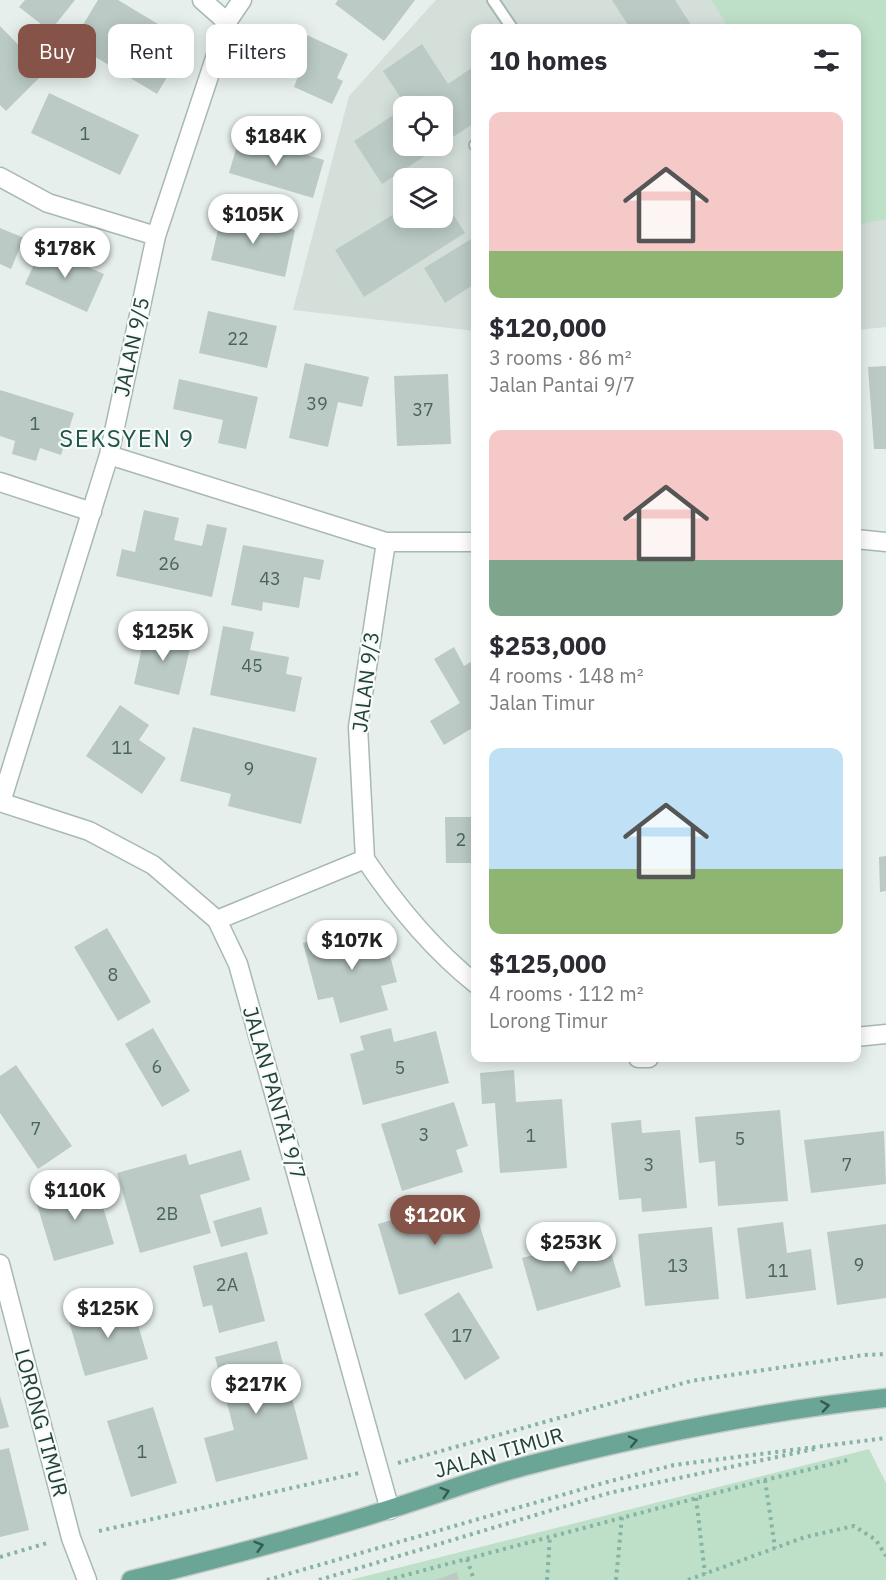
<!DOCTYPE html>
<html lang="en">
<head>
<meta charset="utf-8">
<style>
  body { margin:0; font-family:"IBM Plex Sans",sans-serif; background:#f2f2f3; color:#2b2b33; height:100vh; display:flex; flex-direction:column; font-size:22px; white-space:nowrap }
  * { box-sizing:border-box; margin:0 }
  p { font-size:20px; color:#7c7c81 }
  .icon { flex:none; width:33px; height:33px; fill:none; stroke:currentColor; stroke-width:2; stroke-linecap:round; stroke-linejoin:round }
  .map { position:relative; flex:1; overflow:hidden }
  .details { position:absolute; left:471px; top:24px; width:390px; height:1038px; display:flex; flex-direction:column; background:#fff; border-radius:12px; box-shadow:0 3px 15px #0003 }
  .details>* { flex:none }
  .top-card { position:absolute; left:18px; top:24px; width:363px; height:54px; display:flex; gap:12px }
  .buttons { position:absolute; left:393px; top:96px; display:grid; gap:12px }
  .buttons a { display:grid; place-items:center; width:60px; height:60px; border-radius:12px; background:#fff; box-shadow:0 3px 15px #0003; font-size:30px }
  .price { position:absolute; translate:-50% -51px; padding:0 14px; border-radius:21px; background:#fff; color:#222; font-size:20px; line-height:39px; filter:drop-shadow(0 2px 3px #0008) }
  .price::after { content:''; position:absolute; left:50%; top:36px; width:18px; height:14px; margin-left:-9px; background:inherit; clip-path:polygon(0 0,100% 0,50% 100%) }
  .price.selected { background:#855347; color:#fff }
  ul { padding:0; list-style:none }
  li { display:grid; align-content:center; gap:12px; height:318px; padding:0 18px }
  li span { display:grid; place-items:center; height:186px; border-radius:12px; color:#555 }
  li>.icon { margin-inline-start:auto }
  span .icon { width:108px; height:108px; fill:#fffc; stroke-width:1 }
  li b { font-size:26px }
  h2 { display:flex; justify-content:space-between; align-items:center; height:72px; padding:0 18px; font-size:26px }
  .tag { padding:0 21px; border-radius:12px; background:#fff; box-shadow:0 3px 15px #0003; font-size:21px; line-height:54px }
  .tag.selected { background:#855347; color:#fff }
  .map>svg:first-child { display:block }
  .built { fill:#d4dfda; fill-rule:evenodd }
  .green { fill:#bfe0c8 }
  .building { fill:#bbcac4 }
  .lines { fill:none; stroke-linecap:round; stroke-linejoin:round }
  .lane-casing { stroke:#a8b8b2; stroke-width:14 }
  .street-casing { stroke:#a8b8b2; stroke-width:21 }
  .primary-casing { stroke:#c2cac8; stroke-width:21 }
  .path { stroke:#86b3a5; stroke-width:4; stroke-dasharray:3 4.5; stroke-linecap:butt }
  .lane { stroke:#fff; stroke-width:10 }
  .street { stroke:#fff; stroke-width:18 }
  .primary { stroke:#6aa596; stroke-width:18 }
  .oneway { stroke:#365b51 }
  .labels { text-anchor:middle; stroke-width:4.5; stroke-linejoin:round; paint-order:stroke }
  .number-label { font-size:18px; fill:#4a645c }
  .street-label { font-size:21px; fill:#24423a; stroke:#f7fbf9 }
  .quarter-label { font-size:24px; letter-spacing:1.5px; fill:#1f5548; stroke:#f7fbf9 }
</style>
</head>
<body>
<div class="map">
<svg width="886" height="1580" viewBox="0 0 886 1580">
  <rect width="100%" height="100%" fill="#e6efeb"/>
  <path class="built" d="M 436,0 L 886,0 L 886,327 L 857,330 L 856,28 L 476,28 L 475,331 L 293,310 L 349,96 ZM 404,106 L 442,106 L 442,146 L 404,146 ZM 404,178 L 442,178 L 442,218 L 404,218 Z"/>
  <path class="green" d="M 711,0 L 886,0 L 886,219 L 857,225 L 857,223 L 856,28 L 729,28 Z
    M 869,1449 L 886,1483 L 886,1580 L 350,1580 Z"/>
  <path class="building" d="M 25,0 L 75,0 L 50,31 L 19,7 Z
    M 98,0 L 118,0 L 188,42 L 157,94 L 72,43 Z
    M 338,0 L 415,0 L 384,41 L 335,4 Z
    M 612,0 L 675,0 L 693,28 L 630,28 Z
    M 0,26 L 45,72 L 6,111 L 0,105 Z
    M 296,30 L 348,54 L 337,78 L 343,81 L 332,104 L 294,87 L 300,71 L 282,63 Z
    M 422,44 L 448,84 L 476,65 L 476,122 L 442,144 L 442,106 L 406,106 L 383,71 Z
    M 49,93 L 139,135 L 120,175 L 31,133 Z
    M 404,108 L 404,146 L 440,146 L 382,184 L 354,141 Z
    M 240,135 L 324,160 L 313,198 L 229,173 Z
    M 442,197 L 465,233 L 364,297 L 335,250 L 404,208 L 404,218 L 442,218 Z
    M 222,213 L 295,230 L 285,277 L 211,260 Z
    M 0,228 L 24,238 L 11,269 L 0,264 Z
    M 476,236 L 476,283 L 445,303 L 424,268 Z
    M 42,247 L 104,274 L 87,312 L 25,284 Z
    M 208,311 L 277,326 L 267,368 L 199,353 Z
    M 305,363 L 369,377 L 362,407 L 338,402 L 328,447 L 289,438 Z
    M 886,366 L 886,449 L 874,449 L 868,367 Z
    M 448,374 L 451,444 L 397,446 L 394,376 Z
    M 179,379 L 258,397 L 246,449 L 218,443 L 223,420 L 173,409 Z
    M 0,390 L 74,413 L 61,455 L 40,448 L 36,461 L 12,454 L 15,441 L 0,436 Z
    M 144,510 L 179,518 L 174,540 L 202,546 L 207,524 L 227,528 L 212,597 L 116,576 L 122,549 L 135,552 Z
    M 243,545 L 324,560 L 320,580 L 304,577 L 299,608 L 263,602 L 262,611 L 231,605 Z
    M 223,626 L 254,632 L 250,650 L 289,657 L 286,674 L 302,677 L 295,712 L 210,695 Z
    M 146,629 L 192,640 L 179,695 L 134,684 Z
    M 454,647 L 464,666 L 476,659 L 476,730 L 474,727 L 444,745 L 430,721 L 460,703 L 434,659 Z
    M 120,705 L 149,725 L 139,740 L 166,758 L 142,794 L 86,756 Z
    M 193,727 L 317,758 L 301,824 L 228,806 L 231,794 L 180,781 Z
    M 445,817 L 476,817 L 476,863 L 446,863 Z
    M 886,856 L 886,891 L 880,892 L 879,857 Z
    M 381,922 L 397,982 L 381,986 L 388,1010 L 340,1023 L 333,997 L 318,1000 L 303,943 Z
    M 107,928 L 151,1002 L 118,1021 L 74,947 Z
    M 153,1028 L 190,1091 L 162,1107 L 125,1044 Z
    M 391,1028 L 394,1042 L 436,1031 L 449,1083 L 363,1105 L 350,1054 L 364,1050 L 360,1036 Z
    M 16,1065 L 72,1146 L 38,1169 L 0,1113 L 0,1076 Z
    M 514,1070 L 516,1102 L 562,1099 L 567,1168 L 500,1173 L 495,1103 L 482,1104 L 480,1073 Z
    M 454,1102 L 468,1146 L 456,1150 L 463,1172 L 402,1191 L 381,1124 Z
    M 780,1110 L 788,1201 L 718,1206 L 715,1161 L 699,1163 L 695,1117 Z
    M 641,1120 L 642,1133 L 680,1130 L 687,1208 L 642,1212 L 641,1198 L 619,1200 L 611,1123 Z
    M 884,1131 L 886,1184 L 811,1193 L 804,1140 Z
    M 241,1150 L 250,1180 L 200,1195 L 211,1233 L 140,1253 L 117,1173 L 186,1154 L 189,1165 Z
    M 95,1180 L 114,1244 L 54,1261 L 35,1198 Z
    M 471,1197 L 493,1268 L 399,1295 L 378,1224 Z
    M 261,1207 L 268,1234 L 221,1247 L 213,1221 Z
    M 783,1222 L 787,1253 L 811,1249 L 816,1290 L 746,1299 L 737,1228 Z
    M 886,1224 L 886,1298 L 837,1305 L 827,1232 Z
    M 712,1227 L 719,1299 L 645,1306 L 638,1234 Z
    M 606,1235 L 621,1287 L 537,1311 L 522,1258 Z
    M 247,1252 L 265,1321 L 219,1333 L 212,1305 L 203,1307 L 193,1266 Z
    M 459,1292 L 500,1358 L 465,1380 L 424,1314 Z
    M 131,1301 L 148,1359 L 85,1376 L 68,1318 Z
    M 277,1341 L 308,1459 L 216,1482 L 204,1438 L 234,1430 L 215,1357 Z
    M 0,1396 L 9,1427 L 0,1429 Z
    M 153,1407 L 177,1483 L 131,1497 L 107,1421 Z
    M 9,1448 L 29,1530 L 0,1537 L 0,1450 Z
    M 457,1572 L 459,1580 L 436,1580 Z"/>
  <g class="lines">
    <g class="lane-casing">
      <path id="lane" d="M 493,0 L 512,28
        M 475,145 L 476,145"/>
    </g>
    <g class="street-casing">
      <path id="street" d="M 202,0 L 227,22
        M 0,177 L 48,203 L 156,236
        M 109,455 L 386,542 L 476,542
        M 0,482 L 92,512
        M 856,539 L 886,542
        M 0,802 L 89,831 L 153,865 L 217,920 L 238,964 L 390,1510
        M 1,802 L 109,455 L 156,236 L 227,22 L 242,0
        M 365,859 L 358,727 L 386,542
        M 217,920 L 365,859 C 396,905 432,949 476,984
        M 856,1037 L 886,1034
        M 638,1058 L 649,1058
        M 0,1264 L 71,1538 L 87,1580"/>
    </g>
    <g class="primary-casing">
      <path id="primary" d="M 131,1580 C 218,1559 305,1536 390,1509 C 436,1495 482,1477 529,1465 C 646,1435 766,1411 886,1398"/>
    </g>
    <path class="path" d="M 398,1463 L 691,1381 L 864,1355 L 886,1354
      M 765,1480 L 775,1548
      M 696,1498 L 705,1574
      M 99,1531 L 359,1473
      M 0,1557 L 47,1543
      M 467,1559 L 474,1580
      M 267,1580 L 607,1482 L 674,1465 L 886,1438
      M 319,1580 L 609,1493 L 819,1448
      M 387,1580 L 765,1480 L 848,1460
      M 547,1580 L 550,1536
      M 616,1580 L 622,1517
      M 688,1580 L 805,1537 L 854,1526 L 876,1540 L 886,1556"/>
    <use href="#lane" class="lane"/>
    <use href="#street" class="street"/>
    <use href="#primary" class="primary"/>
  </g>
  <defs><path id="oneway-chevron" d="M-2-3.5L2.5 0L-2 3.5" fill="none" stroke-width="1.6" stroke-linecap="round" stroke-linejoin="round" transform="scale(1.5)"/></defs>
  <g class="oneway">
    <use href="#oneway-chevron" transform="translate(825 1406) rotate(-9)"/>
    <use href="#oneway-chevron" transform="translate(633 1441) rotate(-12)"/>
    <use href="#oneway-chevron" transform="translate(445 1492) rotate(-18)"/>
    <use href="#oneway-chevron" transform="translate(259 1546) rotate(-16)"/>
  </g>
  <g class="labels">
    <g class="number-label">
      <text x="85" y="140">1</text>
      <text x="238" y="345">22</text>
      <text x="317" y="410">39</text>
      <text x="423" y="416">37</text>
      <text x="35" y="430">1</text>
      <text x="169" y="570">26</text>
      <text x="270" y="585">43</text>
      <text x="252" y="672">45</text>
      <text x="122" y="754">11</text>
      <text x="249" y="775">9</text>
      <text x="461" y="846">2</text>
      <text x="113" y="981">8</text>
      <text x="157" y="1073">6</text>
      <text x="400" y="1074">5</text>
      <text x="36" y="1135">7</text>
      <text x="424" y="1141">3</text>
      <text x="531" y="1142">1</text>
      <text x="740" y="1145">5</text>
      <text x="649" y="1171">3</text>
      <text x="847" y="1171">7</text>
      <text x="167" y="1220">2B</text>
      <text x="859" y="1271">9</text>
      <text x="678" y="1272">13</text>
      <text x="778" y="1277">11</text>
      <text x="227" y="1291">2A</text>
      <text x="462" y="1342">17</text>
      <text x="142" y="1458">1</text>
    </g>
    <g class="street-label">
      <text transform="translate(132 347) rotate(-78)" y="7">JALAN 9/5</text>
      <text transform="translate(366 682) rotate(-83)" y="7">JALAN 9/3</text>
      <text transform="translate(274 1093) rotate(74)" y="7">JALAN PANTAI 9/7</text>
      <text transform="translate(41 1423) rotate(75)" y="7">LORONG TIMUR</text>
      <text transform="translate(499 1453) rotate(-16)" y="7">JALAN TIMUR</text>
    </g>
    <g class="quarter-label">
      <text x="127" y="447">SEKSYEN 9</text>
    </g>
  </g>
</svg>
<div class="buttons">
<a><svg class="icon" aria-label="locate" viewBox="0 0 24 24"><circle cx="12" cy="12" r="6"/><path d="M12 2v4M12 18v4M2 12h4M18 12h4"/></svg></a>
<a><svg class="icon" aria-label="layers" viewBox="0 0 24 24"><path d="M12 4l9 5-9 5-9-5zM3 14l9 5 9-5"/></svg></a>
</div>
<b class="price" style="left:276px;top:167px">$184K</b>
<b class="price" style="left:253px;top:245px">$105K</b>
<b class="price" style="left:65px;top:279px">$178K</b>
<b class="price" style="left:163px;top:662px">$125K</b>
<b class="price" style="left:352px;top:971px">$107K</b>
<b class="price" style="left:75px;top:1221px">$110K</b>
<b class="price selected" style="left:435px;top:1246px">$120K</b>
<b class="price" style="left:571px;top:1273px">$253K</b>
<b class="price" style="left:108px;top:1339px">$125K</b>
<b class="price" style="left:256px;top:1415px">$217K</b>
<div class="top-card">
<a class="tag selected">Buy</a>
<a class="tag">Rent</a>
<a class="tag">Filters</a>
</div>
<section class="details">
<h2>10 homes<svg class="icon" aria-label="filters" viewBox="0 0 24 24"><path d="M4 7h16M4 17h16"/><circle cx="9" cy="7" r="2"/><circle cx="15" cy="17" r="2"/></svg></h2>
<ul>
<li><span style="background:linear-gradient(#f6c9c9 75%,#8fb573 0)"><svg class="icon" aria-label="home" viewBox="0 0 24 24"><path d="M3 11l9-7 9 7M6 9v11h12V9"/></svg></span><div><b>$120,000</b><p>3 rooms · 86 m²</p><p>Jalan Pantai 9/7</p></div></li>
<li><span style="background:linear-gradient(#f6c9c9 70%,#7fa58c 0)"><svg class="icon" aria-label="home" viewBox="0 0 24 24"><path d="M3 11l9-7 9 7M6 9v11h12V9"/></svg></span><div><b>$253,000</b><p>4 rooms · 148 m²</p><p>Jalan Timur</p></div></li>
<li><span style="background:linear-gradient(#bfe0f5 65%,#8fb573 0)"><svg class="icon" aria-label="home" viewBox="0 0 24 24"><path d="M3 11l9-7 9 7M6 9v11h12V9"/></svg></span><div><b>$125,000</b><p>4 rooms · 112 m²</p><p>Lorong Timur</p></div></li>
</ul>
</section>
</div>
</body>
</html>
